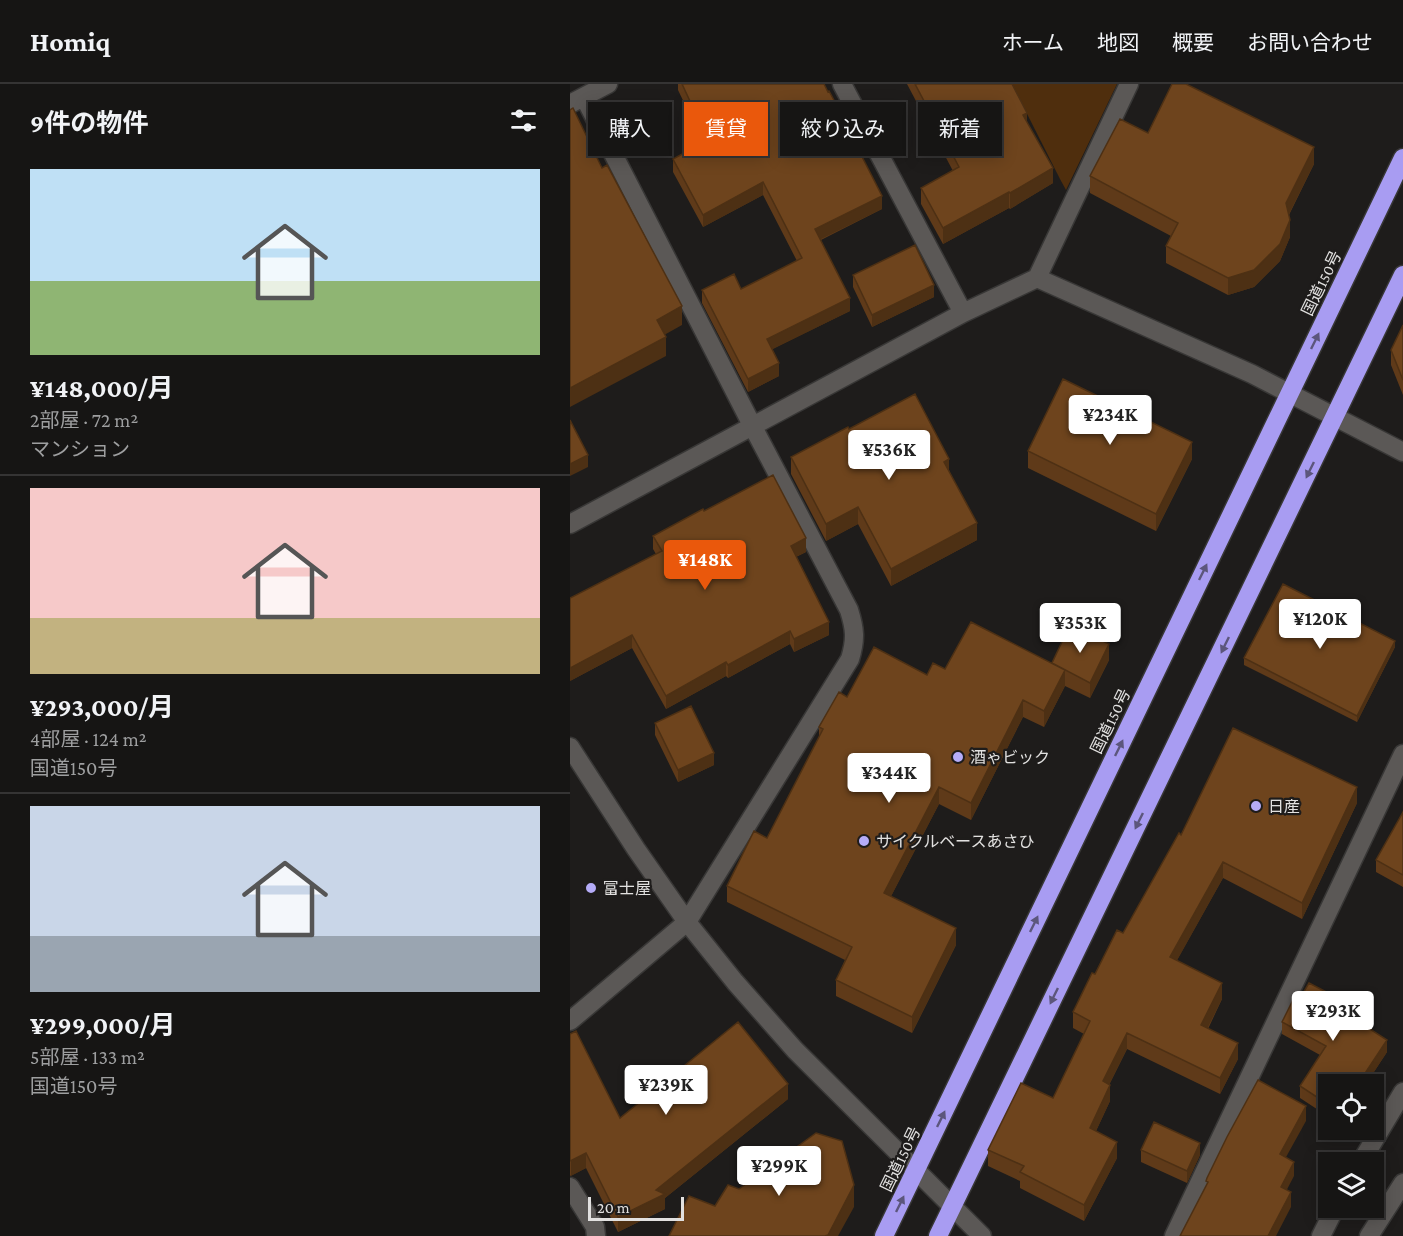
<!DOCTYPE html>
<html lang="ja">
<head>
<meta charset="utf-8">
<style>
  body { margin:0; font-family:"Crimson Pro","Noto Sans JP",serif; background:#232222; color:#f1f3f6; height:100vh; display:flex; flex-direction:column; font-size:22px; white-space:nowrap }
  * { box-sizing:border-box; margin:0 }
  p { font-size:20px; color:#9e9fa0 }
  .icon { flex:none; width:33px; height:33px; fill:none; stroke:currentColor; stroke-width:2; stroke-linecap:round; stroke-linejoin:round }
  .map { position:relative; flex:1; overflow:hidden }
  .panel { display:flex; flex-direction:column; background:#161514; width:570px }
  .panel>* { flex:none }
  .hud { position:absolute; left:18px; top:18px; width:570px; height:54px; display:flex; gap:12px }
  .buttons { position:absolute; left:748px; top:990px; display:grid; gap:12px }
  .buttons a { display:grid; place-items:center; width:66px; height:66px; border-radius:0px; background:#161514; box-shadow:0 3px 15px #0003,0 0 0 2px #353434; font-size:30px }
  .scale { position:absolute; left:18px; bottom:15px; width:96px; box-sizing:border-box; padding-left:6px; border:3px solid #e2e1e0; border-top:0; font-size:16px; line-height:21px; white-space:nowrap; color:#e2e1e0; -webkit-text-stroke:4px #1e1c1b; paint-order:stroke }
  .price { position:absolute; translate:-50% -51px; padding:0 14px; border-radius:6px; background:#fff; color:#222; font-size:20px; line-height:39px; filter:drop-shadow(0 2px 3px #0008) }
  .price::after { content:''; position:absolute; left:50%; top:36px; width:18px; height:14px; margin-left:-9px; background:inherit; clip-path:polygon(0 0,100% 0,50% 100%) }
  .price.selected { background:#ea580c; color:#fff }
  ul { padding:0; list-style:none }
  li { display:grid; align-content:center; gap:12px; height:318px; padding:0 30px }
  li+li { border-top:2px solid #353434 }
  li span { display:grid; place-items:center; height:186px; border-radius:0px; color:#555 }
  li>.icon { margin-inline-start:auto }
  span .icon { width:108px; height:108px; fill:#fffc; stroke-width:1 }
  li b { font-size:26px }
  h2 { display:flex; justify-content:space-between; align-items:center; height:72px; padding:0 30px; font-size:26px }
  .pill { padding:0 21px; border-radius:0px; background:#161514; box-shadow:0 3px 15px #0003,0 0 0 2px #353434; font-size:21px; line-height:54px }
  .pill.selected { background:#ea580c; color:#fff }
  header { display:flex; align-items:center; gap:36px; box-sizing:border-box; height:84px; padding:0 30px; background:#161514; border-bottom:2px solid #353434 }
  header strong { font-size:28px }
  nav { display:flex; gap:33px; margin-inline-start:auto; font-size:21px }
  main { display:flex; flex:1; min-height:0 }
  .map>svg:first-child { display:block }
  .green { fill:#4f2e0d }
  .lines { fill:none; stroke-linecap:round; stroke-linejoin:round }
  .minor-casing { stroke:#383736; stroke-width:21 }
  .highway-casing { stroke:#383736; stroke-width:21 }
  .minor { stroke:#5b5856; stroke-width:18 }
  .highway { stroke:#a89cf2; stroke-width:18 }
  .wall { fill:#5f3a19 }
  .shaded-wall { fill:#4d3014 }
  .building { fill:#6e441d; stroke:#4d3014; stroke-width:1.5 }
  .oneway { fill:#5c567c }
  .poi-dot { fill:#b5acf8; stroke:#1e1c1b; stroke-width:2 }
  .labels { text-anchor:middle; stroke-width:4.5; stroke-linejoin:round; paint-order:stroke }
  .street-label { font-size:16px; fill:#e2e1e0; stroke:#1e1c1b }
  .poi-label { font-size:16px; fill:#e2e1e0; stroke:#1e1c1b; text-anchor:start }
</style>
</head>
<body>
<header>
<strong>Homiq</strong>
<nav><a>ホーム</a><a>地図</a><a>概要</a><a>お問い合わせ</a></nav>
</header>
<main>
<section class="panel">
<h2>9件の物件<svg class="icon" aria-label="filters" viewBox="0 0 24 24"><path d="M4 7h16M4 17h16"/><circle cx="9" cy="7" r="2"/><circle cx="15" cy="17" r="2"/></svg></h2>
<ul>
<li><span style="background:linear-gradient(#bfe0f5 60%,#8fb573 0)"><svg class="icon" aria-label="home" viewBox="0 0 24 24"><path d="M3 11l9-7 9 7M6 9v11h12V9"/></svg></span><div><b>¥148,000/月</b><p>2部屋 · 72 m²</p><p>マンション</p></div></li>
<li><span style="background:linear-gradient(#f6c9c9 70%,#c2b280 0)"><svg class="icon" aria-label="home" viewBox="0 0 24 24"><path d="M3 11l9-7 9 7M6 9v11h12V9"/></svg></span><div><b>¥293,000/月</b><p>4部屋 · 124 m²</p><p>国道150号</p></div></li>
<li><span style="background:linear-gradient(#c9d6e8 70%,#9aa5b1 0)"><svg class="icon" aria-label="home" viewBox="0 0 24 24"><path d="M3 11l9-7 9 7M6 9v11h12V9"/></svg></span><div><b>¥299,000/月</b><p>5部屋 · 133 m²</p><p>国道150号</p></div></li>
</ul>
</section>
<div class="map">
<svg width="833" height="1152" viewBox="0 0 833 1152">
  <rect width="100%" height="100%" fill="#1e1c1b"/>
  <path class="green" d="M 442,0 L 547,0 L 496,106 L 490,95 Z"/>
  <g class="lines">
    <g class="minor-casing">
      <path id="minor" d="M 272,0 L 393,229
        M 0,20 L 38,0
        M 467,194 L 559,0
        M 0,440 L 393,229 L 467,194 L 682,290 L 833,368
        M 0,663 L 66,765 L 117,838 L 165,898 L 225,966 L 412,1152
        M 0,937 L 117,838 L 280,575 C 286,555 285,545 279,526 L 183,343 L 14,13
        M 791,1078 L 833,1008
        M 0,1103 L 25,1143 L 26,1152
        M 604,1152 L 833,670
        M 751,1152 L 765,1124
        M 799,1152 L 833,1099"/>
    </g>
    <g class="highway-casing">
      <path id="highway" d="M 314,1152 L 833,74
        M 368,1152 L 833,191"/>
    </g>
    <use href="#minor" class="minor"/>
    <use href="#highway" class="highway"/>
  </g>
  <path class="wall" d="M 108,0 L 254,0 L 280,48 L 312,125 L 251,156 L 280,227 L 202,265 L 209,292 L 178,308 L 132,219 L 132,206 L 171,205 L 227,177 L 193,111 L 133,143 L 103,88 L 103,75 L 133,58 L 108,6 Z
    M 337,0 L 442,0 L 457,38 L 483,99 L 440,125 L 439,124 L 373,160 L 351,120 L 351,104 L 383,87 Z
    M 578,49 L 744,80 L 719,131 L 720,153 L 710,177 L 684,203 L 658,211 L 596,179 L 596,162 L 601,152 L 520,109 L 520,92 Z
    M 283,191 L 364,213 L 302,243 L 283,203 Z
    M 833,241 L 833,311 L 821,281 L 821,266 Z
    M 279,345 L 379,386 L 407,456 L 321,502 L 288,440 L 256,457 L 221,390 L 221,373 Z
    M 458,367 L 622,375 L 586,447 L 458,384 Z
    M 134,427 L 236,468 L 226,473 L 259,551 L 224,568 L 220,560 L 158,594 L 156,592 L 96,625 L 62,564 L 0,597 L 86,470 L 83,465 L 83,452 Z
    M 825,563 L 787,638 L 674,581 L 674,574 Z
    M 539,576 L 520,614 L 495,602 L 474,643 L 453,633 L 401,736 L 369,720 L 321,812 L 386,861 L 342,949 L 266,912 L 266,896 L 275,876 L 157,818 L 157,802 L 197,754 L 249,653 L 249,643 L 277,613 L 357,591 L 375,585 Z
    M 85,639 L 144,681 L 108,698 L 85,651 Z
    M 787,719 L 732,835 L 653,794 L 607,876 L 652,915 L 638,945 L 668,975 L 650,1010 L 557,965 L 539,1001 L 540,1017 L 526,1047 L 547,1074 L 514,1137 L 450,1104 L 450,1097 L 418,1082 L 418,1066 L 483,1014 L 514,950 L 503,944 L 503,928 L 525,890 L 553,849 L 611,751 Z
    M 833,728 L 833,803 L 806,788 L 806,776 Z
    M 729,916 L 768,924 L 817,968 L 796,1000 L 759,1000 L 759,1033 L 730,1014 L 730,1002 L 750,971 L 712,950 L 712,938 Z
    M 0,950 L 50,1034 L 218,1015 L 95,1114 L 95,1125 L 48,1148 L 16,1084 L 0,1092 Z
    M 571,1066 L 630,1071 L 617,1099 L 571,1078 Z"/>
  <path class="shaded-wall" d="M 457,29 L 457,44 L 453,31 Z
    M 744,63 L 744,80 L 716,136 L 716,119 Z
    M 483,84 L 483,99 L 440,125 L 440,109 Z
    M 193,98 L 193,111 L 133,143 L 133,131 Z
    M 439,108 L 439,124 L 373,160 L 373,144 Z
    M 312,112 L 312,125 L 245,158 L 245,145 Z
    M 720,136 L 720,153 L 710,177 L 684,203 L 658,211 L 658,194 Z
    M 364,201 L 364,213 L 302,243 L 302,231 Z
    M 280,214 L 280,227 L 197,268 L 197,255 Z
    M 112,222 L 112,241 L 87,255 L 87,236 Z
    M 96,253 L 96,272 L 0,323 L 0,304 Z
    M 209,279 L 209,292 L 178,308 L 178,295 Z
    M 622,358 L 622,375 L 586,447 L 586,430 Z
    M 18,371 L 18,383 L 0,392 L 0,380 Z
    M 379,375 L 379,392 L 374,378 Z
    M 288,423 L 288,440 L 256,457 L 256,440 Z
    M 407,439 L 407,456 L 321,502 L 321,485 Z
    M 236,454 L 236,468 L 221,475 L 221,462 Z
    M 259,538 L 259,551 L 224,568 L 224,555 Z
    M 220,547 L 220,560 L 158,594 L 158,581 Z
    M 62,551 L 62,564 L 0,597 L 0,584 Z
    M 825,557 L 825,563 L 787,638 L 787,632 Z
    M 539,560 L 539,576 L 520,614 L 520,599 Z
    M 156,578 L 156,592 L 96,625 L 96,612 Z
    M 495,586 L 495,602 L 474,643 L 474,627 Z
    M 453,616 L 453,633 L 401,736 L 401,719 Z
    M 144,669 L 144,681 L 108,698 L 108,686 Z
    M 369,703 L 369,720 L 314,826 L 314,809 Z
    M 787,703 L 787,719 L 732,835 L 732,819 Z
    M 653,778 L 653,794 L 600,889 L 600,873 Z
    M 386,844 L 386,861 L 342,949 L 342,933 Z
    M 652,899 L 652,915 L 631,957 L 631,941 Z
    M 768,914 L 768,926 L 764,922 Z
    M 557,949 L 557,965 L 533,1013 L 533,997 Z
    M 817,956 L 817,968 L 796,1000 L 788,1000 Z
    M 668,959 L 668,975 L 650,1010 L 650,994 Z
    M 218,1000 L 218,1015 L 95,1114 L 95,1125 L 48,1148 L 48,1133 L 86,1106 Z
    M 540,1001 L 540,1017 L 520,1060 L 520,1044 Z
    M 736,1022 L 736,1037 L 710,1084 L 710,1070 Z
    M 547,1058 L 547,1074 L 514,1137 L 514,1121 Z
    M 630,1059 L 630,1071 L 617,1099 L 617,1087 Z
    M 16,1069 L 16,1084 L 1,1092 L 1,1077 Z
    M 724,1078 L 724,1092 L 711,1117 L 711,1103 Z
    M 284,1101 L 284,1123 L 268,1152 L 255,1152 Z
    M 721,1108 L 721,1123 L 706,1152 L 698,1152 Z"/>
  <path class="building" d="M 112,0 L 254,0 L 258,8 L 259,7 L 280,46 L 279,47 L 312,112 L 245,145 L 280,214 L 197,255 L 209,279 L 178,295 L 132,206 L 164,190 L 171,205 L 232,174 L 193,98 L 133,131 L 103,75 L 138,56 Z
    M 345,0 L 442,0 L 457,29 L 453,31 L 483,84 L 440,109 L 439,108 L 373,144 L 351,104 L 389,83 Z
    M 602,0 L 616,0 L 744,63 L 716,119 L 720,136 L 710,160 L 684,186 L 658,194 L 596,162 L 608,139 L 520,92 L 550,35 L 578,49 Z
    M 3,24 L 32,84 L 37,81 L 112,222 L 87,236 L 96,253 L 0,304 L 0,26 Z
    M 345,161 L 364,201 L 302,231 L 283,191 Z
    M 833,241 L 833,296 L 821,266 Z
    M 493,295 L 622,358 L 586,430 L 458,367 Z
    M 345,310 L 379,375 L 374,378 L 407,439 L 321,485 L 288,423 L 256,440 L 221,373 L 278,343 L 279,345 Z
    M 0,336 L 18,371 L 0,380 Z
    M 203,391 L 236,454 L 221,462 L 259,538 L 224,555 L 220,547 L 158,581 L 156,578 L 96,612 L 62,551 L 0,584 L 0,514 L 92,467 L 83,452 L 133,425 L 134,427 Z
    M 713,500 L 825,557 L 787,632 L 674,574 Z
    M 401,538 L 495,586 L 474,627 L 453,616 L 401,719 L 369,703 L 314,809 L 386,844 L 342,933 L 266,896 L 282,863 L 157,802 L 184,747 L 197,754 L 253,645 L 249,643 L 269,608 L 277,613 L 304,563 L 357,591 L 363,579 L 375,585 Z
    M 500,541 L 539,560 L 520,599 L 482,579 Z
    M 121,622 L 144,669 L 108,686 L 85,639 Z
    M 663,644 L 787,703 L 732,819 L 653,778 L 600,873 L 652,899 L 631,941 L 668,959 L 650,994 L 557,949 L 533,997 L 540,1001 L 520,1044 L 547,1058 L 514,1121 L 450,1088 L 454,1082 L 418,1066 L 451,999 L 483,1014 L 520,937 L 503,928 L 522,889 L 525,890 L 547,846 L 553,849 L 609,749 L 611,751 Z
    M 833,728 L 833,791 L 806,776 Z
    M 739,899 L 768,914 L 764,922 L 817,956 L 788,1000 L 759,1000 L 759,1021 L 730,1002 L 756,962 L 712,938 L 724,914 L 729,916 Z
    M 168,938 L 218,1000 L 86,1106 L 95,1110 L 48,1133 L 16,1069 L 0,1077 L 0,950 L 6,947 L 50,1034 Z
    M 688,996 L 736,1022 L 710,1070 L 724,1078 L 711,1103 L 721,1108 L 698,1152 L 610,1152 L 638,1098 L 636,1097 L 637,1094 L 657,1053 Z
    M 584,1038 L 630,1059 L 617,1087 L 571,1066 Z
    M 246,1049 L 272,1057 L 284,1101 L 258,1151 L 255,1152 L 99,1152 L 119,1112 L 145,1122 L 158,1101 L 169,1105 Z"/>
  <defs><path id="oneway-solid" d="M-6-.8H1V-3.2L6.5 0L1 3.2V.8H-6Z" transform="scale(1.5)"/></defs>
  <g class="oneway">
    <use href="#oneway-solid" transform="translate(745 257) rotate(-64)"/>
    <use href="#oneway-solid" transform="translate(740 386) rotate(116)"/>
    <use href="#oneway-solid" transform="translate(633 488) rotate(-64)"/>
    <use href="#oneway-solid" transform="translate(655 561) rotate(116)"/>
    <use href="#oneway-solid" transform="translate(549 664) rotate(-64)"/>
    <use href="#oneway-solid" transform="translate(569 737) rotate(116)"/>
    <use href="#oneway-solid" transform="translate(464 840) rotate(-64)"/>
    <use href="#oneway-solid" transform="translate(484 912) rotate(116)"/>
    <use href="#oneway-solid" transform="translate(371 1035) rotate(-64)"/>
    <use href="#oneway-solid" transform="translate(330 1120) rotate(-64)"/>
  </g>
  <g class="poi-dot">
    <circle cx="388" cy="673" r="6"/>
    <circle cx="686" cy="722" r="6"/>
    <circle cx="294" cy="757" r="6"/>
    <circle cx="21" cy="804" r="6"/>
  </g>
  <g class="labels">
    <g class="street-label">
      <text transform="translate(751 199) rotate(-64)" y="6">国道150号</text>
      <text transform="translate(540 637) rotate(-64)" y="6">国道150号</text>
      <text transform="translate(330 1075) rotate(-64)" y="6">国道150号</text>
    </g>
    <g class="poi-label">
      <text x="400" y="679">酒ゃビック</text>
      <text x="698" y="728">日産</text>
      <text x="306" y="763">サイクルベースあさひ</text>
      <text x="33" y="810">富士屋</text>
    </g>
  </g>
</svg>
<div class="buttons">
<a><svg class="icon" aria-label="locate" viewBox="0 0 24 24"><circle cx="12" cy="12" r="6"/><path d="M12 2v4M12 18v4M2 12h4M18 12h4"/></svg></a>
<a><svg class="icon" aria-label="layers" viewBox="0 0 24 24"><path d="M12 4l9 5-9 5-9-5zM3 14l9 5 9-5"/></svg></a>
</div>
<div class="scale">20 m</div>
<b class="price" style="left:540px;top:362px">¥234K</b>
<b class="price" style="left:319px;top:397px">¥536K</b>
<b class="price selected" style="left:135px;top:507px">¥148K</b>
<b class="price" style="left:750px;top:566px">¥120K</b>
<b class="price" style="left:510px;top:570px">¥353K</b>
<b class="price" style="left:319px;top:720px">¥344K</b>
<b class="price" style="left:763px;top:958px">¥293K</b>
<b class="price" style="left:96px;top:1032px">¥239K</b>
<b class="price" style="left:209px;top:1113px">¥299K</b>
<div class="hud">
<a class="pill">購入</a>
<a class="pill selected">賃貸</a>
<a class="pill">絞り込み</a>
<a class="pill">新着</a>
</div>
</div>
</main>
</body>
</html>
